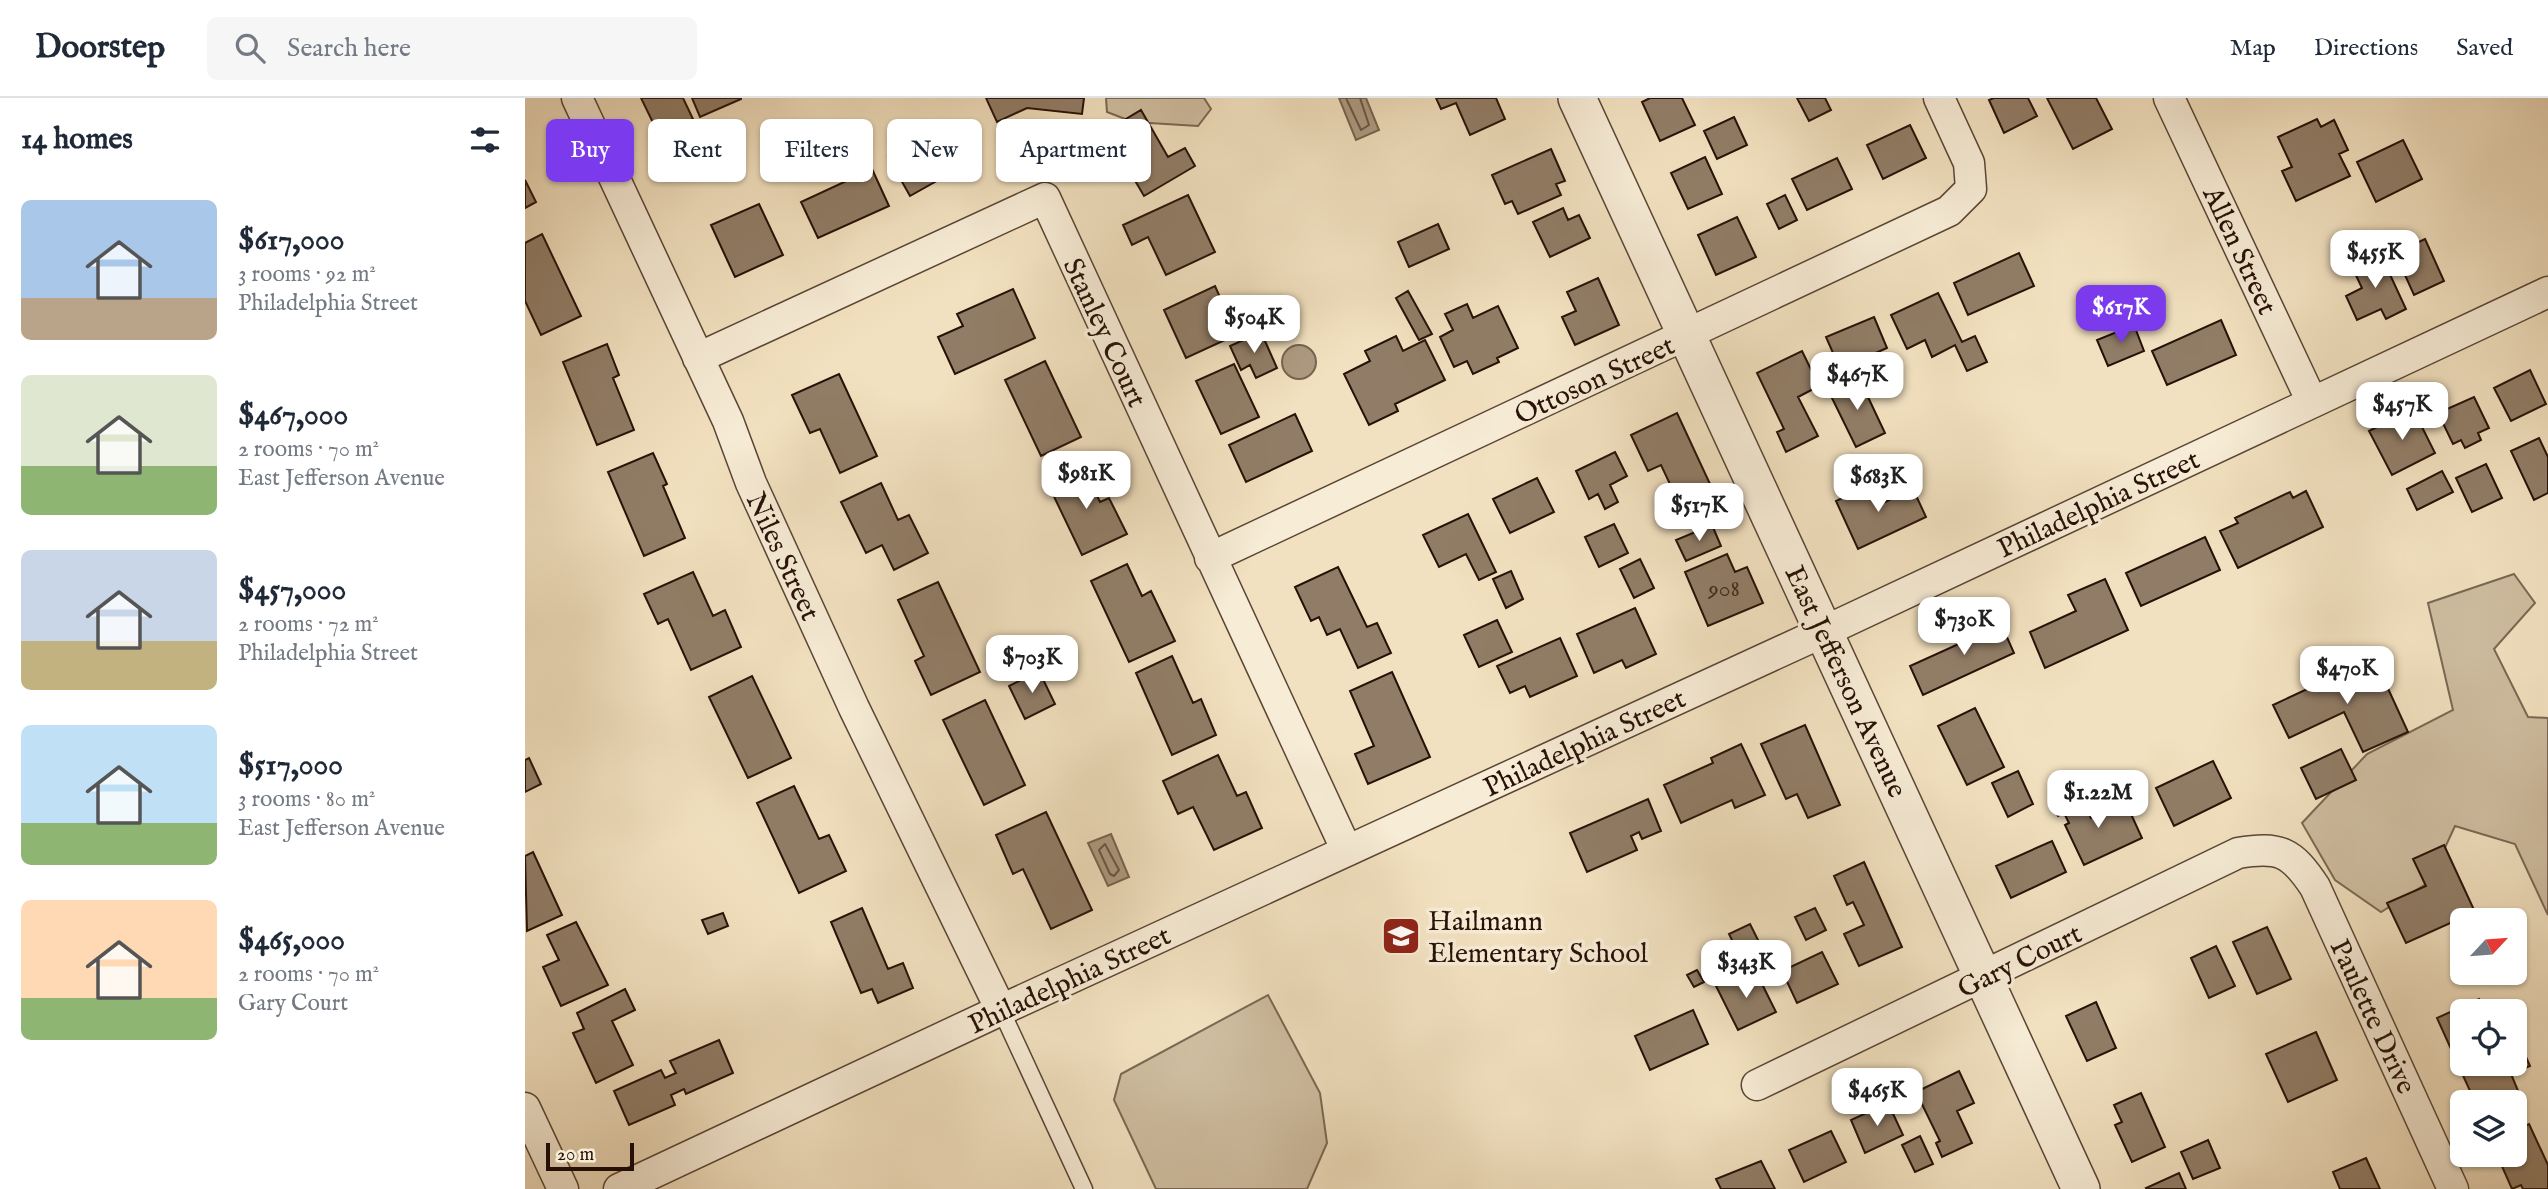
<!DOCTYPE html>
<html lang="en">
<head>
<meta charset="utf-8">
<style>
  body { margin:0; font-family:"IM FELL English",serif; background:#f6f6f7; color:#1f2937; height:100vh; display:flex; flex-direction:column; font-size:26px; white-space:nowrap }
  * { box-sizing:border-box; margin:0 }
  p { font-size:23px; color:#747a83 }
  .icon { flex:none; width:38px; height:38px; fill:none; stroke:currentColor; stroke-width:2; stroke-linecap:round; stroke-linejoin:round }
  .map { position:relative; flex:1; overflow:hidden }
  .panel { display:flex; flex-direction:column; background:#fff; width:525px }
  .panel>* { flex:none }
  .guide { position:absolute; left:21px; top:21px; width:665px; height:63px; display:flex; gap:14px }
  .needle { width:46px; rotate:64deg }
  .fabs { position:absolute; left:1925px; top:810px; display:grid; gap:14px }
  .fabs a { display:grid; place-items:center; width:77px; height:77px; border-radius:10px; background:#fff; box-shadow:0 2px 5px #0004; font-size:35px }
  .scale { position:absolute; left:21px; bottom:18px; width:88px; box-sizing:border-box; padding-left:7px; border:4px solid #271107; border-top:0; font-size:19px; line-height:24px; white-space:nowrap; color:#271107; -webkit-text-stroke:5px #f7ecd6; paint-order:stroke }
  .price { position:absolute; translate:-50% -60px; padding:0 16px; border-radius:14px; background:#fff; color:#222; font-size:23px; line-height:46px; filter:drop-shadow(0 2px 4px #0008) }
  .price::after { content:''; position:absolute; left:50%; top:42px; width:21px; height:16px; margin-left:-10px; background:inherit; clip-path:polygon(0 0,100% 0,50% 100%) }
  .price.current { background:#7c3aed; color:#fff }
  ul { padding:0; list-style:none }
  li { display:flex; align-items:center; gap:21px; height:175px; padding:0 21px }
  li span { display:grid; place-items:center; flex:none; width:196px; height:140px; border-radius:10px; color:#555 }
  li>.icon { margin-inline-start:auto }
  span .icon { width:84px; height:84px; fill:#fffc; stroke-width:1 }
  li b { font-size:30px }
  h2 { display:flex; justify-content:space-between; align-items:center; height:84px; padding:0 21px; font-size:30px }
  .tag { padding:0 24px; border-radius:10px; background:#fff; box-shadow:0 2px 5px #0004; font-size:24px; line-height:63px }
  .tag.current { background:#7c3aed; color:#fff }
  header { display:flex; align-items:center; gap:42px; box-sizing:border-box; height:98px; padding:0 35px; background:#fff; border-bottom:2px solid #e0e1e3 }
  header strong { font-size:33px }
  nav { display:flex; gap:38px; margin-inline-start:auto; font-size:24px }
  .search { width:490px; height:63px; background:#f6f6f7; display:flex; align-items:center; gap:18px; box-sizing:border-box; padding:0 24px; border-radius:10px; color:#747a83; font-size:26px }
  main { display:flex; flex:1; min-height:0 }
  .map>svg:first-child { display:block }
  .green { fill:#cfbea1; stroke:#7b6854; stroke-width:2 }
  .water { fill:#ad9a81; stroke:#776350; stroke-width:2 }
  .lines { fill:none; stroke-linecap:round; stroke-linejoin:round }
  .shore { stroke:#6a5644; stroke-width:2 }
  .building { fill:#917d67; stroke:#271107; stroke-width:2 }
  .service-casing { stroke:#5a4535; stroke-width:19 }
  .minor-casing { stroke:#5a4535; stroke-width:33 }
  .tertiary-casing { stroke:#5a4535; stroke-width:40 }
  .service { stroke:#f7ecd6; stroke-width:16 }
  .minor { stroke:#f7ecd6; stroke-width:30 }
  .tertiary { stroke:#f7ecd6; stroke-width:37 }
  .labels { text-anchor:middle; stroke-width:7; stroke-linejoin:round; paint-order:stroke }
  .number-label { font-size:24px; fill:#422c1f }
  .street-label { font-size:28px; fill:#271107; stroke:#f7ecd6 }
  .poi-label { font-size:28px; fill:#271107; stroke:#f7ecd6; text-anchor:start }
</style>
</head>
<body>
<header>
<strong>Doorstep</strong>
<div class="search"><svg class="icon" aria-label="search" viewBox="0 0 24 24"><circle cx="10" cy="10" r="6"/><path d="M15 15l6 6"/></svg>Search here</div>
<nav><a>Map</a><a>Directions</a><a>Saved</a></nav>
</header>
<main>
<section class="panel">
<h2>14 homes<svg class="icon" aria-label="filters" viewBox="0 0 24 24"><path d="M4 7h16M4 17h16"/><circle cx="9" cy="7" r="2"/><circle cx="15" cy="17" r="2"/></svg></h2>
<ul>
<li><span style="background:linear-gradient(#a9c7e8 70%,#b9a48a 0)"><svg class="icon" aria-label="home" viewBox="0 0 24 24"><path d="M3 11l9-7 9 7M6 9v11h12V9"/></svg></span><div><b>$617,000</b><p>3 rooms · 92 m²</p><p>Philadelphia Street</p></div></li>
<li><span style="background:linear-gradient(#dfe7d0 65%,#8fb573 0)"><svg class="icon" aria-label="home" viewBox="0 0 24 24"><path d="M3 11l9-7 9 7M6 9v11h12V9"/></svg></span><div><b>$467,000</b><p>2 rooms · 70 m²</p><p>East Jefferson Avenue</p></div></li>
<li><span style="background:linear-gradient(#c9d6e8 65%,#c2b280 0)"><svg class="icon" aria-label="home" viewBox="0 0 24 24"><path d="M3 11l9-7 9 7M6 9v11h12V9"/></svg></span><div><b>$457,000</b><p>2 rooms · 72 m²</p><p>Philadelphia Street</p></div></li>
<li><span style="background:linear-gradient(#bfe0f5 70%,#8fb573 0)"><svg class="icon" aria-label="home" viewBox="0 0 24 24"><path d="M3 11l9-7 9 7M6 9v11h12V9"/></svg></span><div><b>$517,000</b><p>3 rooms · 80 m²</p><p>East Jefferson Avenue</p></div></li>
<li><span style="background:linear-gradient(#ffd9b3 70%,#8fb573 0)"><svg class="icon" aria-label="home" viewBox="0 0 24 24"><path d="M3 11l9-7 9 7M6 9v11h12V9"/></svg></span><div><b>$465,000</b><p>2 rooms · 70 m²</p><p>Gary Court</p></div></li>
</ul>
</section>
<div class="map">
<svg width="2023" height="1091" viewBox="0 0 2023 1091">
  <rect width="100%" height="100%" fill="#f2e1c0"/>
  <filter id="stains"><feTurbulence type="fractalNoise" baseFrequency=".00286" numOctaves="4"/><feColorMatrix values="0 0 0 0 .2 0 0 0 0 .09 0 0 0 0 .02 0 0 0 .5 -.17"/></filter>
  <radialGradient id="worn" r=".72"><stop offset=".6" stop-color="#630" stop-opacity="0"/><stop offset="1" stop-color="#630" stop-opacity=".3"/></radialGradient>
  <path class="green" d="M 581,0 L 679,0 L 686,11 L 673,28 L 608,24 L 582,14 Z
    M 1989,476 L 2010,505 L 1969,551 L 2003,619 L 2023,620 L 2023,817 L 1990,746 L 1930,728 L 1904,784 L 1856,814 L 1810,782 L 1777,725 L 1842,656 L 1928,612 L 1903,505 Z
    M 743,897 L 795,995 L 802,1045 L 782,1091 L 631,1091 L 589,1002 L 596,976 Z"/>
  <path class="water" d="M 814,0 L 841,0 L 854,32 L 831,42 Z
    M757 264a17 17 0 1 1 34 0a17 17 0 1 1-34 0Z
    M 586,736 L 604,779 L 583,788 L 563,745 Z"/>
  <g class="lines">
    <path class="shore" d="M 821,0 L 836,32 L 844,27 L 835,0
      M 580,746 L 594,772 L 589,778 L 585,776 L 574,752 Z"/>
  </g>
  <path class="building" d="M 116,0 L 158,0 L 168,21 L 134,37 Z
    M 167,0 L 216,0 L 216,1 L 175,19 Z
    M 461,0 L 559,0 L 557,16 L 502,10 L 472,24 Z
    M 911,0 L 971,0 L 980,21 L 945,37 L 931,5 L 916,11 Z
    M 1125,0 L 1157,0 L 1170,27 L 1135,43 L 1117,4 Z
    M 1272,0 L 1300,0 L 1306,12 L 1284,23 Z
    M 1469,0 L 1503,0 L 1512,18 L 1479,35 L 1464,2 Z
    M 1522,0 L 1571,0 L 1587,31 L 1548,51 Z
    M 616,12 L 643,59 L 660,50 L 670,68 L 619,98 L 581,33 Z
    M 1209,19 L 1222,47 L 1192,61 L 1179,33 Z
    M 1792,21 L 1796,29 L 1809,22 L 1823,52 L 1814,56 L 1825,78 L 1771,103 L 1757,73 L 1767,69 L 1753,39 Z
    M 1385,27 L 1401,60 L 1358,81 L 1342,47 Z
    M 429,30 L 447,63 L 385,98 L 363,59 L 385,47 L 388,53 Z
    M 1878,42 L 1897,81 L 1851,104 L 1832,64 Z
    M 1026,51 L 1040,83 L 1031,86 L 1036,97 L 993,116 L 987,103 L 980,106 L 967,77 Z
    M 1180,59 L 1197,96 L 1163,111 L 1146,75 Z
    M 1312,60 L 1327,91 L 1282,112 L 1267,81 Z
    M 347,71 L 364,108 L 293,140 L 276,104 Z
    M 0,82 L 11,104 L 0,110 Z
    M 663,97 L 690,154 L 641,177 L 623,139 L 607,147 L 598,127 Z
    M 1260,97 L 1272,122 L 1254,131 L 1242,106 Z
    M 234,106 L 258,157 L 210,179 L 186,127 Z
    M 1038,110 L 1043,122 L 1054,117 L 1065,140 L 1025,159 L 1008,124 Z
    M 1212,119 L 1231,159 L 1191,177 L 1173,137 Z
    M 913,126 L 924,151 L 884,169 L 873,144 Z
    M 17,136 L 56,218 L 16,237 L 0,203 L 0,145 Z
    M 1900,141 L 1919,183 L 1889,197 L 1870,155 Z
    M 1494,155 L 1509,188 L 1443,217 L 1429,185 Z
    M 1855,155 L 1881,211 L 1861,221 L 1856,211 L 1832,222 L 1821,198 L 1837,190 L 1827,169 Z
    M 1073,180 L 1094,227 L 1050,247 L 1037,219 L 1051,213 L 1042,194 Z
    M 690,188 L 697,204 L 685,210 L 700,242 L 661,260 L 639,212 Z
    M 488,191 L 510,240 L 430,276 L 413,239 L 438,228 L 432,216 Z
    M 883,193 L 907,236 L 894,242 L 871,200 Z
    M 1413,195 L 1437,244 L 1450,238 L 1462,264 L 1442,273 L 1430,247 L 1407,259 L 1400,242 L 1382,251 L 1366,217 Z
    M 942,206 L 948,220 L 973,208 L 993,250 L 972,260 L 974,264 L 948,276 L 942,263 L 929,269 L 915,239 L 928,232 L 920,216 Z
    M 1349,219 L 1362,250 L 1315,271 L 1301,239 Z
    M 1696,222 L 1711,257 L 1642,287 L 1627,253 Z
    M 1609,227 L 1619,253 L 1583,268 L 1572,242 Z
    M 736,234 L 752,270 L 731,280 L 725,267 L 716,272 L 705,248 Z
    M 871,238 L 878,253 L 900,242 L 920,282 L 870,306 L 873,313 L 844,327 L 819,276 L 845,263 L 840,253 Z
    M 82,246 L 94,277 L 88,280 L 109,332 L 72,347 L 38,264 Z
    M 1277,253 L 1294,288 L 1273,299 L 1293,338 L 1261,354 L 1252,334 L 1259,331 L 1232,275 Z
    M 520,263 L 556,339 L 516,358 L 480,282 Z
    M 709,266 L 734,319 L 696,336 L 671,283 Z
    M 2005,272 L 2021,306 L 1986,323 L 1969,290 Z
    M 314,276 L 352,358 L 315,375 L 295,331 L 285,335 L 267,297 Z
    M 1334,280 L 1360,335 L 1331,349 L 1304,294 Z
    M 1949,299 L 1964,330 L 1953,335 L 1956,342 L 1940,350 L 1936,342 L 1928,346 L 1913,315 Z
    M 1888,311 L 1910,355 L 1867,377 L 1844,333 Z
    M 1152,315 L 1185,386 L 1152,401 L 1136,367 L 1123,373 L 1106,337 Z
    M 770,316 L 787,353 L 721,384 L 704,347 Z
    M 2014,340 L 2023,359 L 2023,395 L 2009,402 L 1986,353 Z
    M 1090,354 L 1102,378 L 1085,387 L 1093,404 L 1080,411 L 1073,396 L 1064,401 L 1051,373 Z
    M 128,355 L 142,386 L 138,388 L 160,440 L 119,458 L 83,374 Z
    M 1961,366 L 1977,400 L 1947,414 L 1931,380 Z
    M 557,367 L 575,404 L 584,400 L 602,436 L 557,457 L 522,384 Z
    M 1917,373 L 1928,394 L 1892,412 L 1882,391 Z
    M 1012,380 L 1029,414 L 985,435 L 968,401 Z
    M 356,385 L 373,422 L 384,417 L 403,455 L 369,472 L 357,447 L 341,455 L 316,404 Z
    M 1349,385 L 1358,405 L 1388,391 L 1401,419 L 1333,451 L 1311,403 Z
    M 1781,393 L 1798,429 L 1713,470 L 1695,433 L 1713,425 L 1710,420 L 1765,394 L 1768,400 Z
    M 943,416 L 971,474 L 954,482 L 941,456 L 914,469 L 898,437 Z
    M 1089,426 L 1103,455 L 1074,469 L 1060,439 Z
    M 1187,427 L 1196,448 L 1161,463 L 1151,442 Z
    M 1680,439 L 1695,472 L 1616,508 L 1601,475 Z
    M 1202,456 L 1210,474 L 1222,469 L 1238,505 L 1183,528 L 1160,474 Z
    M 1115,461 L 1129,490 L 1109,500 L 1095,471 Z
    M 602,466 L 617,498 L 626,493 L 650,543 L 604,564 L 566,483 Z
    M 813,469 L 842,529 L 852,525 L 866,555 L 833,570 L 815,531 L 802,537 L 794,519 L 786,523 L 770,489 Z
    M 986,473 L 998,501 L 981,510 L 968,481 Z
    M 168,474 L 188,518 L 200,512 L 216,549 L 166,572 L 143,521 L 133,526 L 119,496 Z
    M 1580,481 L 1603,532 L 1520,570 L 1505,534 L 1551,513 L 1543,497 Z
    M 413,484 L 455,574 L 406,597 L 390,563 L 399,558 L 373,502 Z
    M 1110,510 L 1131,556 L 1101,570 L 1097,562 L 1069,575 L 1052,536 Z
    M 1473,519 L 1489,555 L 1398,597 L 1385,568 L 1447,540 L 1444,532 Z
    M 972,522 L 987,554 L 954,569 L 939,537 Z
    M 1035,540 L 1052,578 L 1005,599 L 1000,588 L 985,595 L 972,568 Z
    M 647,558 L 668,605 L 676,601 L 691,637 L 647,657 L 611,575 Z
    M 1849,560 L 1883,634 L 1838,654 L 1819,614 L 1764,640 L 1748,607 Z
    M 514,573 L 530,606 L 500,621 L 484,588 Z
    M 867,574 L 905,659 L 843,686 L 830,656 L 849,648 L 825,593 Z
    M 227,578 L 266,660 L 223,680 L 184,599 Z
    M 460,602 L 500,687 L 459,707 L 418,622 Z
    M 1450,610 L 1479,669 L 1442,687 L 1413,628 Z
    M 1280,627 L 1315,707 L 1283,720 L 1272,696 L 1261,701 L 1236,646 Z
    M 1216,646 L 1240,697 L 1210,710 L 1207,702 L 1156,725 L 1139,687 L 1188,665 L 1186,660 Z
    M 1816,651 L 1831,682 L 1791,701 L 1776,670 Z
    M 693,657 L 712,698 L 721,694 L 737,730 L 689,752 L 668,709 L 653,716 L 638,683 Z
    M 4,660 L 16,686 L 0,694 L 0,662 Z
    M 1688,663 L 1706,700 L 1649,728 L 1631,690 Z
    M 1493,673 L 1508,706 L 1483,719 L 1467,685 Z
    M 269,688 L 294,741 L 304,737 L 321,773 L 274,795 L 232,705 Z
    M 1536,697 L 1544,714 L 1560,706 L 1566,720 L 1601,705 L 1617,740 L 1559,767 L 1540,727 L 1544,725 L 1539,715 L 1533,718 L 1526,702 Z
    M 1123,701 L 1136,733 L 1117,741 L 1114,734 L 1106,738 L 1112,752 L 1062,774 L 1045,735 Z
    M 521,714 L 567,812 L 526,831 L 498,771 L 488,776 L 471,737 Z
    M 1527,743 L 1541,774 L 1486,800 L 1471,768 Z
    M 1919,747 L 1950,814 L 1881,845 L 1862,805 L 1901,788 L 1888,761 Z
    M 8,754 L 37,817 L 2,833 L 0,758 Z
    M 1339,764 L 1377,849 L 1334,868 L 1319,836 L 1339,827 L 1328,804 L 1322,807 L 1309,778 Z
    M 337,810 L 363,871 L 378,865 L 388,890 L 353,905 L 347,891 L 336,895 L 306,824 Z
    M 1290,810 L 1301,832 L 1281,842 L 1270,819 Z
    M 198,815 L 203,828 L 183,836 L 177,822 Z
    M 51,824 L 83,887 L 36,908 L 18,869 L 34,862 L 22,837 Z
    M 1225,826 L 1239,854 L 1218,865 L 1204,836 Z
    M 1742,829 L 1766,881 L 1732,896 L 1708,844 Z
    M 1691,848 L 1710,888 L 1684,900 L 1666,860 Z
    M 1297,854 L 1313,886 L 1272,905 L 1257,873 Z
    M 1172,872 L 1179,884 L 1169,889 L 1162,877 Z
    M 1222,873 L 1228,886 L 1235,882 L 1251,914 L 1213,932 L 1191,888 Z
    M 100,891 L 110,912 L 87,923 L 108,967 L 71,985 L 48,935 L 59,931 L 52,915 Z
    M 1954,901 L 1959,914 L 1937,914 L 1937,966 L 1990,966 L 1990,934 L 2005,968 L 1986,976 L 1999,1007 L 1990,1011 L 1990,1004 L 1950,1004 L 1912,920 Z
    M 1571,904 L 1591,950 L 1562,963 L 1541,918 Z
    M 1168,912 L 1183,946 L 1125,972 L 1110,938 Z
    M 1791,934 L 1812,982 L 1763,1004 L 1741,956 Z
    M 194,942 L 208,975 L 161,996 L 159,991 L 146,997 L 150,1007 L 104,1027 L 89,993 L 136,972 L 140,980 L 151,975 L 145,963 Z
    M 1434,973 L 1449,1005 L 1432,1013 L 1447,1045 L 1417,1059 L 1411,1045 L 1415,1043 L 1391,994 Z
    M 1616,995 L 1640,1049 L 1607,1064 L 1590,1027 L 1597,1024 L 1589,1007 Z
    M 1363,1005 L 1378,1037 L 1340,1055 L 1326,1022 Z
    M 2004,1026 L 2023,1067 L 2023,1091 L 1998,1091 L 1996,1087 L 1987,1091 L 1972,1057 L 1990,1057 L 1990,1033 Z
    M 1306,1033 L 1321,1064 L 1279,1084 L 1264,1052 Z
    M 1395,1038 L 1408,1066 L 1390,1074 L 1377,1047 Z
    M 1683,1042 L 1695,1070 L 1668,1081 L 1656,1054 Z
    M 1841,1060 L 1855,1091 L 1815,1091 L 1808,1074 Z
    M 1236,1063 L 1250,1091 L 1196,1091 L 1191,1081 Z
    M 1654,1075 L 1661,1091 L 1622,1091 L 1621,1090 Z"/>
  <g class="lines">
    <g class="service-casing">
      <path id="service" d="M 476,912 L 559,1091"/>
    </g>
    <g class="minor-casing">
      <path id="minor" d="M 52,0 L 203,323 L 226,385 L 329,610 L 476,912
        M 1644,0 L 1787,304
        M 173,260 L 520,100 L 822,753
        M 685,460 L 1424,113 L 1446,91 L 1444,65 L 1414,0
        M 1232,987 L 1713,755 C 1755,748 1767,754 1790,789 L 1928,1091
        M 0,1010 L 38,1091
        M 94,1091 L 476,912 L 1298,534 L 2023,194"/>
    </g>
    <g class="tertiary-casing">
      <path id="tertiary" d="M 1052,0 L 1556,1091"/>
    </g>
    <use href="#service" class="service"/>
    <use href="#minor" class="minor"/>
    <use href="#tertiary" class="tertiary"/>
  </g>
  <defs>
    <g id="school-square" transform="scale(2.0125)"><rect x="-9" y="-9" width="18" height="18" rx="4" fill="#8f2418" stroke="#f7ecd6"/><path d="M0-5L7-2L0 1L-7-2ZM-4 1L0 2.5L4 1V4Q0 6-4 4Z" fill="#fff"/></g>
  </defs>
  <g fill-rule="evenodd">
    <use href="#school-square" x="876" y="838"/>
  </g>
  <g class="labels">
    <g class="number-label">
      <text x="1199" y="498">908</text>
    </g>
    <g class="street-label">
      <text transform="translate(1716 152) rotate(65)" y="10">Allen Street</text>
      <text transform="translate(581 234) rotate(65)" y="10">Stanley Court</text>
      <text transform="translate(1069 281) rotate(-25)" y="10">Ottoson Street</text>
      <text transform="translate(1573 405) rotate(-25)" y="10">Philadelphia Street</text>
      <text transform="translate(259 458) rotate(65)" y="10">Niles Street</text>
      <text transform="translate(1322 583) rotate(65)" y="10">East Jefferson Avenue</text>
      <text transform="translate(1059 644) rotate(-25)" y="10">Philadelphia Street</text>
      <text transform="translate(1494 862) rotate(-26)" y="10">Gary Court</text>
      <text transform="translate(544 881) rotate(-25)" y="10">Philadelphia Street</text>
      <text transform="translate(1849 918) rotate(65)" y="10">Paulette Drive</text>
    </g>
    <g class="poi-label">
      <text x="903" y="832">Hailmann<tspan x="903" dy="32">Elementary School</tspan></text>
    </g>
  </g>
  <rect width="100%" height="100%" filter="url(#stains)"/>
  <rect width="100%" height="100%" fill="url(#worn)"/>
</svg>
<div class="fabs">
<a><svg class="needle" viewBox="-14 -14 28 28"><path d="M0-13l5 13h-10z" fill="#e53935"/><path d="M0 13l5-13h-10z" fill="#747a83"/></svg></a>
<a><svg class="icon" aria-label="locate" viewBox="0 0 24 24"><circle cx="12" cy="12" r="6"/><path d="M12 2v4M12 18v4M2 12h4M18 12h4"/></svg></a>
<a><svg class="icon" aria-label="layers" viewBox="0 0 24 24"><path d="M12 4l9 5-9 5-9-5zM3 14l9 5 9-5"/></svg></a>
</div>
<div class="scale">20 m</div>
<b class="price" style="left:1850px;top:192px">$455K</b>
<b class="price current" style="left:1596px;top:247px">$617K</b>
<b class="price" style="left:729px;top:257px">$504K</b>
<b class="price" style="left:1332px;top:314px">$467K</b>
<b class="price" style="left:1877px;top:344px">$457K</b>
<b class="price" style="left:561px;top:413px">$981K</b>
<b class="price" style="left:1353px;top:416px">$683K</b>
<b class="price" style="left:1174px;top:445px">$517K</b>
<b class="price" style="left:1439px;top:559px">$730K</b>
<b class="price" style="left:507px;top:597px">$703K</b>
<b class="price" style="left:1822px;top:608px">$470K</b>
<b class="price" style="left:1573px;top:732px">$1.22M</b>
<b class="price" style="left:1221px;top:902px">$343K</b>
<b class="price" style="left:1352px;top:1030px">$465K</b>
<div class="guide">
<a class="tag current">Buy</a>
<a class="tag">Rent</a>
<a class="tag">Filters</a>
<a class="tag">New</a>
<a class="tag">Apartment</a>
</div>
</div>
</main>
</body>
</html>
